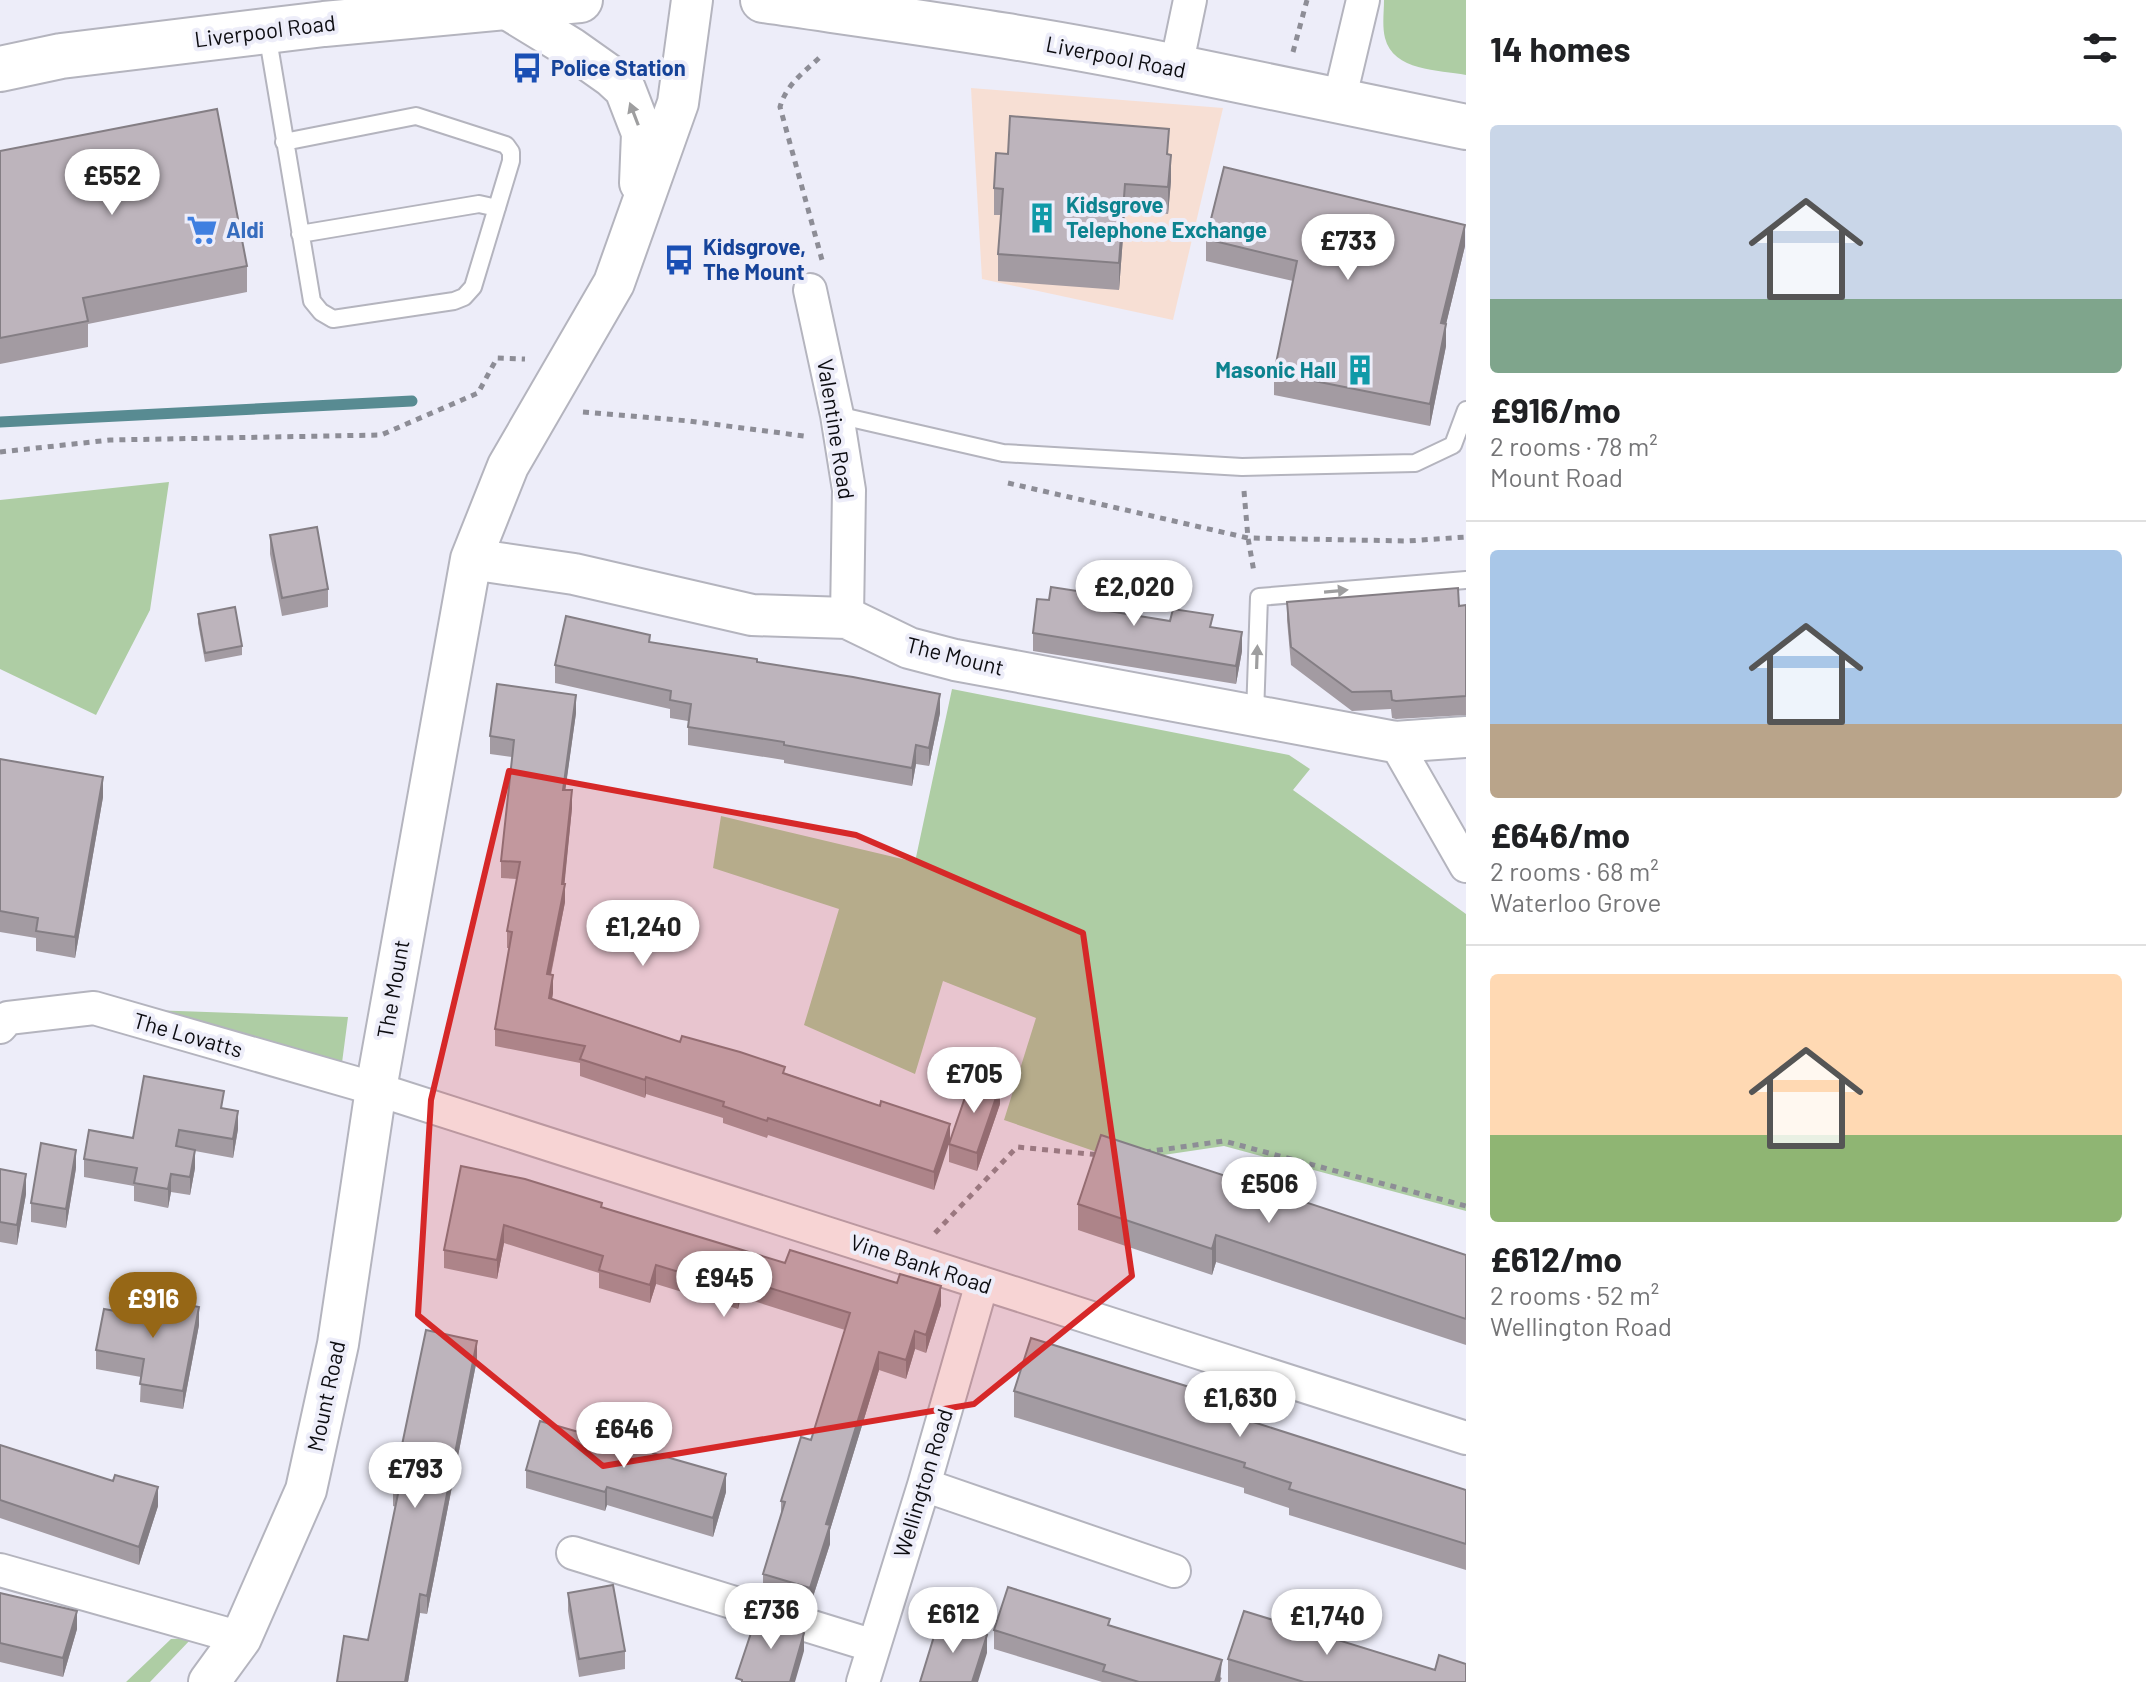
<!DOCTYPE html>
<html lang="en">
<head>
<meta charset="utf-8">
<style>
  body { margin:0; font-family:Barlow,sans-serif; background:#f6f6f6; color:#202124; height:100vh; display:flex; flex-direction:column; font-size:30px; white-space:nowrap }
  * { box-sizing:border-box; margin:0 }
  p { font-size:26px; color:#757577 }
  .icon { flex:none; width:44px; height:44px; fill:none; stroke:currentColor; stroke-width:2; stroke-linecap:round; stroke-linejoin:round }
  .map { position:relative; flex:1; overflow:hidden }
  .side { display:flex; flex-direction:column; background:#fff; width:680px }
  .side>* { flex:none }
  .price { position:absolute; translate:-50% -68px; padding:0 18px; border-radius:28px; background:#fff; color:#222; font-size:26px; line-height:52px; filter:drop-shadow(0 2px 4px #0008) }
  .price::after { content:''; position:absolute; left:50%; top:48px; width:24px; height:18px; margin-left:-12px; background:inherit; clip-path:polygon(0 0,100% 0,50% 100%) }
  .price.on { background:#966716; color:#fff }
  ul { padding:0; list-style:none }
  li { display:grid; align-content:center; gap:16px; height:424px; padding:0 24px }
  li+li { border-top:2px solid #e0e0e0 }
  li span { display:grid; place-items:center; height:248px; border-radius:8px; color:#555 }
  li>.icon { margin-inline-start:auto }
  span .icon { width:144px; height:144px; fill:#fffc; stroke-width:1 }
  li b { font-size:34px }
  h2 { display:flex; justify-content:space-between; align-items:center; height:96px; padding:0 24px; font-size:34px }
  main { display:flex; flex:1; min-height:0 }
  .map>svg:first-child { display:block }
  .commercial { fill:#f7dfd4 }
  .green { fill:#aecda4 }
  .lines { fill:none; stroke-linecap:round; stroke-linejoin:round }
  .stream { stroke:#588b92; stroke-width:11 }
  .service-casing { stroke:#b4b4be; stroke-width:20 }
  .minor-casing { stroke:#b4b4be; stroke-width:36 }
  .tertiary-casing { stroke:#b4b4be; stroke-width:44 }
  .primary-casing { stroke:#b4b4be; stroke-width:48 }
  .path { stroke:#8d8d96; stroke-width:5; stroke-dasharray:6 6; stroke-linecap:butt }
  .service { stroke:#fff; stroke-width:16 }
  .minor { stroke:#fff; stroke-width:32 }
  .tertiary { stroke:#fff; stroke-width:40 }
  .primary { stroke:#fff; stroke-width:44 }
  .wall { fill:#a39ba2 }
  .shaded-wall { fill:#847e84 }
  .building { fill:#bdb4bc; stroke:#847e84; stroke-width:2 }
  .oneway { fill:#9e9e9f }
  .marked { fill:#d62828; fill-opacity:0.2; stroke:#d62828; stroke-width:6; stroke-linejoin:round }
  .labels { text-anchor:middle; stroke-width:8; stroke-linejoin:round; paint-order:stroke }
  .street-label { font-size:22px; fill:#0c0c10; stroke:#ededf9 }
  .transit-label { font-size:22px; font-weight:bold; fill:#164399; stroke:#ededf9; text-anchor:start }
  .culture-label { font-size:22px; font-weight:bold; fill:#0d838f; stroke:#ededf9; text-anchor:start }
  .shop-label { font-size:22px; font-weight:bold; fill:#366cbe; stroke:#ededf9; text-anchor:start }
</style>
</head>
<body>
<main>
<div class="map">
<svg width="1466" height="1682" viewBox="0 0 1466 1682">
  <rect width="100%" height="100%" fill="#ededf9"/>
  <path class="commercial" d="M 971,88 L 1223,108 L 1173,320 L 982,279 Z"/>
  <path class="green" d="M 1384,0 L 1466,0 L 1466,75 C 1439,70 1393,71 1385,38 C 1382,26 1384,12 1384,0 Z
    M 169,482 L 150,610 L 96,715 L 0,669 L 0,500 Z
    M 952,689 L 1289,755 L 1310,769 L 1293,790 L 1466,914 L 1466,1211 L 1224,1146 L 1123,1161 L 1004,1120 L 1036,1018 L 943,981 L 915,1074 L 804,1025 L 839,909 L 713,868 L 721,816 L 915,862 Z
    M 94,1008 L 348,1017 L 340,1078 Z
    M 192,1638 L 150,1682 L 126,1682 L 171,1639 Z"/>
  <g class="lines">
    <path class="stream" d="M 0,422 L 412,401"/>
    <g class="service-casing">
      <path id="service" d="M 267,33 L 312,301 L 321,312 L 333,319 L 454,301 L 464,297 L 473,287 L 511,161 L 511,152 L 506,145 L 416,116 L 284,142
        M 300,234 L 479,204 L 497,208
        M 837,415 L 1003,453 L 1242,467 L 1415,463 L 1453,445 L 1466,410
        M 1255,715 L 1259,597 L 1466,580"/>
    </g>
    <g class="minor-casing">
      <path id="minor" d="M 1176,67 L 1190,0
        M 1339,101 L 1363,0
        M 810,290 L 837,415 L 849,490 L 847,618
        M 1395,742 L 1466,866
        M 0,1027 L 8,1018 L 94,1008 L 376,1089 L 1466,1438
        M 924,1485 L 1174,1571
        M 573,1553 L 874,1646
        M 0,1570 L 241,1638
        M 863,1682 L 924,1485 L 982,1283"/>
    </g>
    <g class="tertiary-casing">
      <path id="tertiary" d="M 504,7 L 571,48 L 612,77 L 625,89 L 642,133 L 640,183
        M 471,559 L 574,574 L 752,615 L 847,618 L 909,648 L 955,660 L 1395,742 L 1466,737
        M 209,1682 L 241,1638 L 306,1490 L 338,1344 L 376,1089 L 471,559 L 508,466 L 614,283 L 678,103 L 692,0"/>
    </g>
    <g class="primary-casing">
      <path id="primary" d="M 763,0 C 900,20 1039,38 1175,67 C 1272,87 1369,107 1466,127
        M 0,69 L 61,56 L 324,24 L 580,0"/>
    </g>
    <path class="path" d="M 1293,52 L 1307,0
      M 819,58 C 803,73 786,85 780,107 L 822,260
      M 583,412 L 689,421 L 804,436
      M 0,452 L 110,440 L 381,435 L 478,393 L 497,358 L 525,359
      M 1008,483 L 1248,538 L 1407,541 L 1466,537
      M 1244,491 L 1248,538 L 1254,572
      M 1145,1152 L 1224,1141 L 1466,1206
      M 935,1233 L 1017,1147 L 1100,1155"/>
    <use href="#service" class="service"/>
    <use href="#minor" class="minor"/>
    <use href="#tertiary" class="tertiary"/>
    <use href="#primary" class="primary"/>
  </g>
  <path class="wall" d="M 0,151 L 247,266 L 247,292 L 88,324 L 88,347 L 0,364 Z
    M 1008,154 L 1169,154 L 1171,181 L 1168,214 L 1125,211 L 1119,290 L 998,281 L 998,254 L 1001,215 L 994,215 L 994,188 Z
    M 1206,239 L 1465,246 L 1446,324 L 1446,346 L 1430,426 L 1274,395 L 1274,373 L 1293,281 L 1206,261 Z
    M 270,535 L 328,589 L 328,607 L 282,616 L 270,554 Z
    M 1287,602 L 1466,605 L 1466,715 L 1396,719 L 1392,718 L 1391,709 L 1352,711 L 1291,665 L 1287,620 Z
    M 1110,611 L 1213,628 L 1242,651 L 1236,684 L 1033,651 L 1033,633 Z
    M 198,614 L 242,646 L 242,655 L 205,662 L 198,623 Z
    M 650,642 L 757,662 L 940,713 L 929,766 L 916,764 L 912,786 L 784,763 L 784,760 L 688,745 L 688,721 L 670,718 L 670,709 L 555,683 L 555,665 Z
    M 576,713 L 565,790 L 572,808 L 564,884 L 565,902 L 551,975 L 553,993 L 552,999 L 680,1042 L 785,1073 L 880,1106 L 950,1124 L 934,1190 L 768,1135 L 767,1138 L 723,1123 L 723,1118 L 646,1094 L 645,1098 L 580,1076 L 580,1063 L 495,1046 L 495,1029 L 509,948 L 507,948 L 507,931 L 517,879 L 501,878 L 501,861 L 512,757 L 490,754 L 490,736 Z
    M 0,759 L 103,797 L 75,958 L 36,951 L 36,938 L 0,932 Z
    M 1000,1104 L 977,1171 L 949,1162 L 949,1144 Z
    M 224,1108 L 238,1129 L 233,1158 L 195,1151 L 195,1168 L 190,1195 L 171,1192 L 168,1208 L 134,1201 L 134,1186 L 84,1177 L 84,1159 L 133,1138 Z
    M 461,1166 L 602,1207 L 785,1263 L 941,1305 L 926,1353 L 915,1349 L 906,1379 L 879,1370 L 830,1530 L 830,1544 L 810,1606 L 763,1592 L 763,1574 L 781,1517 L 781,1501 L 811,1440 L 845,1330 L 741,1297 L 738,1309 L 656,1284 L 650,1303 L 599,1288 L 599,1273 L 504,1243 L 497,1279 L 444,1268 L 444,1250 Z
    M 76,1168 L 66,1228 L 31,1222 L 31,1203 Z
    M 0,1169 L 26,1194 L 17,1245 L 0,1242 Z
    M 1078,1204 L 1466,1255 L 1466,1345 L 1216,1262 L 1212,1275 L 1078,1230 Z
    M 199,1325 L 183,1409 L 140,1402 L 141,1377 L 96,1369 L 96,1350 Z
    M 477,1359 L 427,1614 L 420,1613 L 408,1682 L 337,1682 L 368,1640 L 396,1507 L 393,1506 L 393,1488 Z
    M 1014,1391 L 1254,1422 L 1466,1490 L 1466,1570 L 1289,1515 L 1289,1508 L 1244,1493 L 1244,1488 L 1014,1417 Z
    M 0,1445 L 158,1506 L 139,1565 L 0,1518 Z
    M 526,1470 L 726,1492 L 713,1537 L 607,1505 L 605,1511 L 526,1488 Z
    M 0,1593 L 77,1629 L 63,1677 L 0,1662 Z
    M 568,1593 L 625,1651 L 625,1669 L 579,1677 L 568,1611 Z
    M 1110,1626 L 1222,1678 L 1220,1682 L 1102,1682 L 994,1649 L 994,1630 Z
    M 1228,1659 L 1435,1670 L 1466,1682 L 1228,1682 Z"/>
  <path class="shaded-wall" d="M 1171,155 L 1171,181 L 1168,214 L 1168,187 Z
    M 1125,184 L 1125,211 L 1119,290 L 1119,263 Z
    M 1465,225 L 1465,246 L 1441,345 L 1441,323 Z
    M 1446,324 L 1446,346 L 1430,426 L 1430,404 Z
    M 1242,632 L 1242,651 L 1236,684 L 1236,666 Z
    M 940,694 L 940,713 L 929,766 L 929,748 Z
    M 576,695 L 576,713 L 563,807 L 563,790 Z
    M 916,745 L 916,764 L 912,786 L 912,768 Z
    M 103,777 L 103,797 L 75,958 L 75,937 Z
    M 572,790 L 572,808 L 564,889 L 565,884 L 565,902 L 547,992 L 547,974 L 562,884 Z
    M 553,975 L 553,993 L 549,1015 L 549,998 Z
    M 646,1077 L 646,1094 L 645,1098 L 645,1080 Z
    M 1000,1086 L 1000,1104 L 977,1171 L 977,1153 Z
    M 238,1111 L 238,1129 L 233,1158 L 233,1139 Z
    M 950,1124 L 950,1141 L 934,1190 L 934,1172 Z
    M 76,1150 L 76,1168 L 66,1228 L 66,1209 Z
    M 195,1150 L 195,1168 L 190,1195 L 190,1177 Z
    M 26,1174 L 26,1194 L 17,1245 L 17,1225 Z
    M 171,1174 L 171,1192 L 168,1208 L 168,1189 Z
    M 504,1225 L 504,1243 L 497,1279 L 497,1260 Z
    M 1216,1235 L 1216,1262 L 1212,1275 L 1212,1249 Z
    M 656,1265 L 656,1284 L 650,1303 L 650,1285 Z
    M 741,1279 L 741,1297 L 738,1309 L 738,1290 Z
    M 941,1286 L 941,1305 L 926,1353 L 926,1335 Z
    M 199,1307 L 199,1325 L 183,1409 L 183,1391 Z
    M 915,1331 L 915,1349 L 906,1379 L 906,1360 Z
    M 477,1341 L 477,1359 L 427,1614 L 427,1596 Z
    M 879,1352 L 879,1370 L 830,1530 L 830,1544 L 810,1606 L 810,1588 L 826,1524 Z
    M 1254,1407 L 1254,1433 L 1250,1421 Z
    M 726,1474 L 726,1492 L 713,1537 L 713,1518 Z
    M 158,1487 L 158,1506 L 139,1565 L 139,1547 Z
    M 607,1487 L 607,1505 L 605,1511 L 605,1492 Z
    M 420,1594 L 420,1613 L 408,1682 L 405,1682 Z
    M 77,1611 L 77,1629 L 63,1677 L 63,1658 Z
    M 804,1633 L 804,1651 L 795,1682 L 790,1682 Z
    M 987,1635 L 987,1653 L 978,1682 L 972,1682 Z
    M 1222,1660 L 1220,1682 L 1215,1682 Z"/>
  <path class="building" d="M 217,109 L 247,266 L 83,298 L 88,321 L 0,338 L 0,151 Z
    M 1010,116 L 1169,129 L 1167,154 L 1171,155 L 1168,187 L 1125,184 L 1119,263 L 998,254 L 1003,189 L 994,188 L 996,153 L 1008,154 Z
    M 1224,167 L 1465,225 L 1441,323 L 1446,324 L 1430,404 L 1274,373 L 1297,261 L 1206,239 Z
    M 317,527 L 328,589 L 282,598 L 270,535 Z
    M 1051,587 L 1110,596 L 1108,611 L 1170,621 L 1173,609 L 1213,615 L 1210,627 L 1242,632 L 1236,666 L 1033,633 L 1037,599 L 1049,600 Z
    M 1458,588 L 1459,606 L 1466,605 L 1466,696 L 1396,701 L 1392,700 L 1391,691 L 1352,692 L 1291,647 L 1287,602 Z
    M 235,607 L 242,646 L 205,653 L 198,614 Z
    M 566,616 L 650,635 L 649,642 L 757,659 L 757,662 L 853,677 L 940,694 L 929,748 L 916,745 L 912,768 L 784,745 L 784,742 L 688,727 L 691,704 L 670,700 L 671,691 L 555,665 Z
    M 497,684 L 576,695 L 563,790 L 572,790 L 562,884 L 565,884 L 547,974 L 553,975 L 549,998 L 680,1042 L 682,1036 L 740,1052 L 785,1067 L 783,1073 L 880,1106 L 881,1101 L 950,1124 L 934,1172 L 768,1118 L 767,1121 L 723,1106 L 724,1102 L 646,1077 L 645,1080 L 580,1059 L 585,1046 L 495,1029 L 512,932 L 507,931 L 520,862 L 501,861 L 514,740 L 490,736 Z
    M 0,759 L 103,777 L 75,937 L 36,931 L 38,918 L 0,911 Z
    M 144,1076 L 224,1091 L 221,1108 L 238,1111 L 233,1139 L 179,1130 L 176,1146 L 195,1150 L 190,1177 L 171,1174 L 168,1189 L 134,1183 L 137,1168 L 84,1159 L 89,1130 L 133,1138 Z
    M 972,1077 L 1000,1086 L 977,1153 L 949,1144 Z
    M 1101,1135 L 1466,1255 L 1466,1319 L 1216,1235 L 1212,1249 L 1078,1204 Z
    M 41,1143 L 76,1150 L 66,1209 L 31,1203 Z
    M 461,1166 L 525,1179 L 602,1203 L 601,1207 L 785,1263 L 790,1250 L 897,1283 L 900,1274 L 941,1286 L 926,1335 L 915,1331 L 906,1360 L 879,1352 L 826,1524 L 830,1525 L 810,1588 L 763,1574 L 785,1502 L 781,1501 L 801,1437 L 811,1440 L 850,1313 L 741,1279 L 738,1290 L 656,1265 L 650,1285 L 599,1270 L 603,1256 L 504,1225 L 497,1260 L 444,1250 Z
    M 0,1169 L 26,1174 L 17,1225 L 0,1222 Z
    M 140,1296 L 199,1307 L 183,1391 L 140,1384 L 144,1359 L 96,1350 L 104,1309 L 137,1315 Z
    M 426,1330 L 477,1341 L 427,1596 L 420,1594 L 405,1682 L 337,1682 L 344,1636 L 368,1640 L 399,1489 L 393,1488 Z
    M 1031,1338 L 1254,1407 L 1250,1421 L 1466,1490 L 1466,1544 L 1289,1489 L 1291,1483 L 1244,1467 L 1245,1463 L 1014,1391 Z
    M 540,1421 L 726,1474 L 713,1518 L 607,1487 L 605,1492 L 526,1470 Z
    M 0,1445 L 113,1481 L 115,1475 L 158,1487 L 139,1547 L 0,1500 Z
    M 613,1585 L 625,1651 L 579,1659 L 568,1593 Z
    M 1008,1587 L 1110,1619 L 1108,1625 L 1222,1660 L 1215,1682 L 1139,1682 L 1103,1671 L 1105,1665 L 994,1630 Z
    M 0,1593 L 77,1611 L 63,1658 L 0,1643 Z
    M 1244,1611 L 1435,1670 L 1439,1655 L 1466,1664 L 1466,1682 L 1304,1682 L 1228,1659 Z
    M 758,1612 L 799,1624 L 797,1630 L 804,1633 L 790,1682 L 742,1682 L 742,1680 L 736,1678 Z
    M 939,1620 L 987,1635 L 972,1682 L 920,1682 Z"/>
  <defs><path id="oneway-solid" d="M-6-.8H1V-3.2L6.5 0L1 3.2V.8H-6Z" transform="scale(2)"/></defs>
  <g class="oneway">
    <use href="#oneway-solid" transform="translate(634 114) rotate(-111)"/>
    <use href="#oneway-solid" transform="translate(1336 591) rotate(-5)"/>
    <use href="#oneway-solid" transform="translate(1257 657) rotate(-88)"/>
  </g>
  <path class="marked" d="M 509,771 L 856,835 L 1083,933 L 1132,1276 L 974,1404 L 603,1466 L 418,1315 L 431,1100 Z"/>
  <defs>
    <g id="bus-bare" transform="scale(2.4)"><path d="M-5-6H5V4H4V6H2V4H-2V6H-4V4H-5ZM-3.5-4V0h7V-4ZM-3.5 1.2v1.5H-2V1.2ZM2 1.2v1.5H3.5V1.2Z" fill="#1a4fb4" stroke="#ededf9" stroke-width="2.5" paint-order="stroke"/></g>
    <g id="building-bare" transform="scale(2.4)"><path d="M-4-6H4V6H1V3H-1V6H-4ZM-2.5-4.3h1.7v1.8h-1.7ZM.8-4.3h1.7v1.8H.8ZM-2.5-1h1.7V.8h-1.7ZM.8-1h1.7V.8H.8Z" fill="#0f9aa8" stroke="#ededf9" stroke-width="2.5" paint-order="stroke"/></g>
    <g id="supermarket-bare" transform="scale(2.4)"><path d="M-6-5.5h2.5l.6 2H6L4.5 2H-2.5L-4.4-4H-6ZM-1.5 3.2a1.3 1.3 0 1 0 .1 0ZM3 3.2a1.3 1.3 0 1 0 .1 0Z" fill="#3f7fe0" stroke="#ededf9" stroke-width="2.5" paint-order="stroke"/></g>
  </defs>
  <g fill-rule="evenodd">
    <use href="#bus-bare" x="527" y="68"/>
    <use href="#building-bare" x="1042" y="218"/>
    <use href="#supermarket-bare" x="202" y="230"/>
    <use href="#bus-bare" x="679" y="260"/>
    <use href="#building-bare" x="1360" y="370"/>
  </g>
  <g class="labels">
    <g class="street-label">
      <text transform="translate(265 31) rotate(-7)" y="8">Liverpool Road</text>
      <text transform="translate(1116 57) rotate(11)" y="8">Liverpool Road</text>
      <text transform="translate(836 429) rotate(81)" y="8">Valentine Road</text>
      <text transform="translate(955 656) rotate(14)" y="8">The Mount</text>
      <text transform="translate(393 989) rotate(-80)" y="8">The Mount</text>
      <text transform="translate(188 1035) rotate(16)" y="8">The Lovatts</text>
      <text transform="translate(921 1264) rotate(18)" y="8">Vine Bank Road</text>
      <text transform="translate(326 1396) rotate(-78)" y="8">Mount Road</text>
      <text transform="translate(923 1483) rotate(-73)" y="8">Wellington Road</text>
    </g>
    <g class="transit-label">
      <text x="551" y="76">Police Station</text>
      <text x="703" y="255">Kidsgrove,<tspan x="703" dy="25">The Mount</tspan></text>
    </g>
    <g class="culture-label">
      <text x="1066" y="213">Kidsgrove<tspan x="1066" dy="25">Telephone Exchange</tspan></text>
      <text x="1336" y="378" text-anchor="end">Masonic Hall</text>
    </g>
    <g class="shop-label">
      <text x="226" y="238">Aldi</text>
    </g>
  </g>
</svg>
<b class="price" style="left:112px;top:217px">£552</b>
<b class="price" style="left:1348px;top:282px">£733</b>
<b class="price" style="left:1134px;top:628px">£2,020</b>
<b class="price" style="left:643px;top:968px">£1,240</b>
<b class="price" style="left:974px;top:1115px">£705</b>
<b class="price" style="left:1269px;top:1225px">£506</b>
<b class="price" style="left:724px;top:1319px">£945</b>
<b class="price on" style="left:153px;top:1340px">£916</b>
<b class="price" style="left:1240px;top:1439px">£1,630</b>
<b class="price" style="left:624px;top:1470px">£646</b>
<b class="price" style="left:415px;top:1510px">£793</b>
<b class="price" style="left:771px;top:1651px">£736</b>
<b class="price" style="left:953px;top:1655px">£612</b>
<b class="price" style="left:1327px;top:1657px">£1,740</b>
</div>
<section class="side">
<h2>14 homes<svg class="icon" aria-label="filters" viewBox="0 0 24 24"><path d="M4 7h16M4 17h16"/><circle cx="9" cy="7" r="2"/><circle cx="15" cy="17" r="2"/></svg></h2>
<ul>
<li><span style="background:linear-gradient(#c9d6e8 70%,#7fa58c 0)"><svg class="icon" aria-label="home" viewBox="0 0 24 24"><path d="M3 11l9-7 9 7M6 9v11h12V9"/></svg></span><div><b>£916/mo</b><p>2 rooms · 78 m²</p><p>Mount Road</p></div></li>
<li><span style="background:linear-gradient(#a9c7e8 70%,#b9a48a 0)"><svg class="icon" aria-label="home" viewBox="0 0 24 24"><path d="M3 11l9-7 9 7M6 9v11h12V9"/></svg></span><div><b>£646/mo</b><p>2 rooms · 68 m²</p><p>Waterloo Grove</p></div></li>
<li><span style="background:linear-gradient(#ffd9b3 65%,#8fb573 0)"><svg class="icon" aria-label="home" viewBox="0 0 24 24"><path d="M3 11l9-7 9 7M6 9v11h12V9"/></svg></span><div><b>£612/mo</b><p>2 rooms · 52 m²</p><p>Wellington Road</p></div></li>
</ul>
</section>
</main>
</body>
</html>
